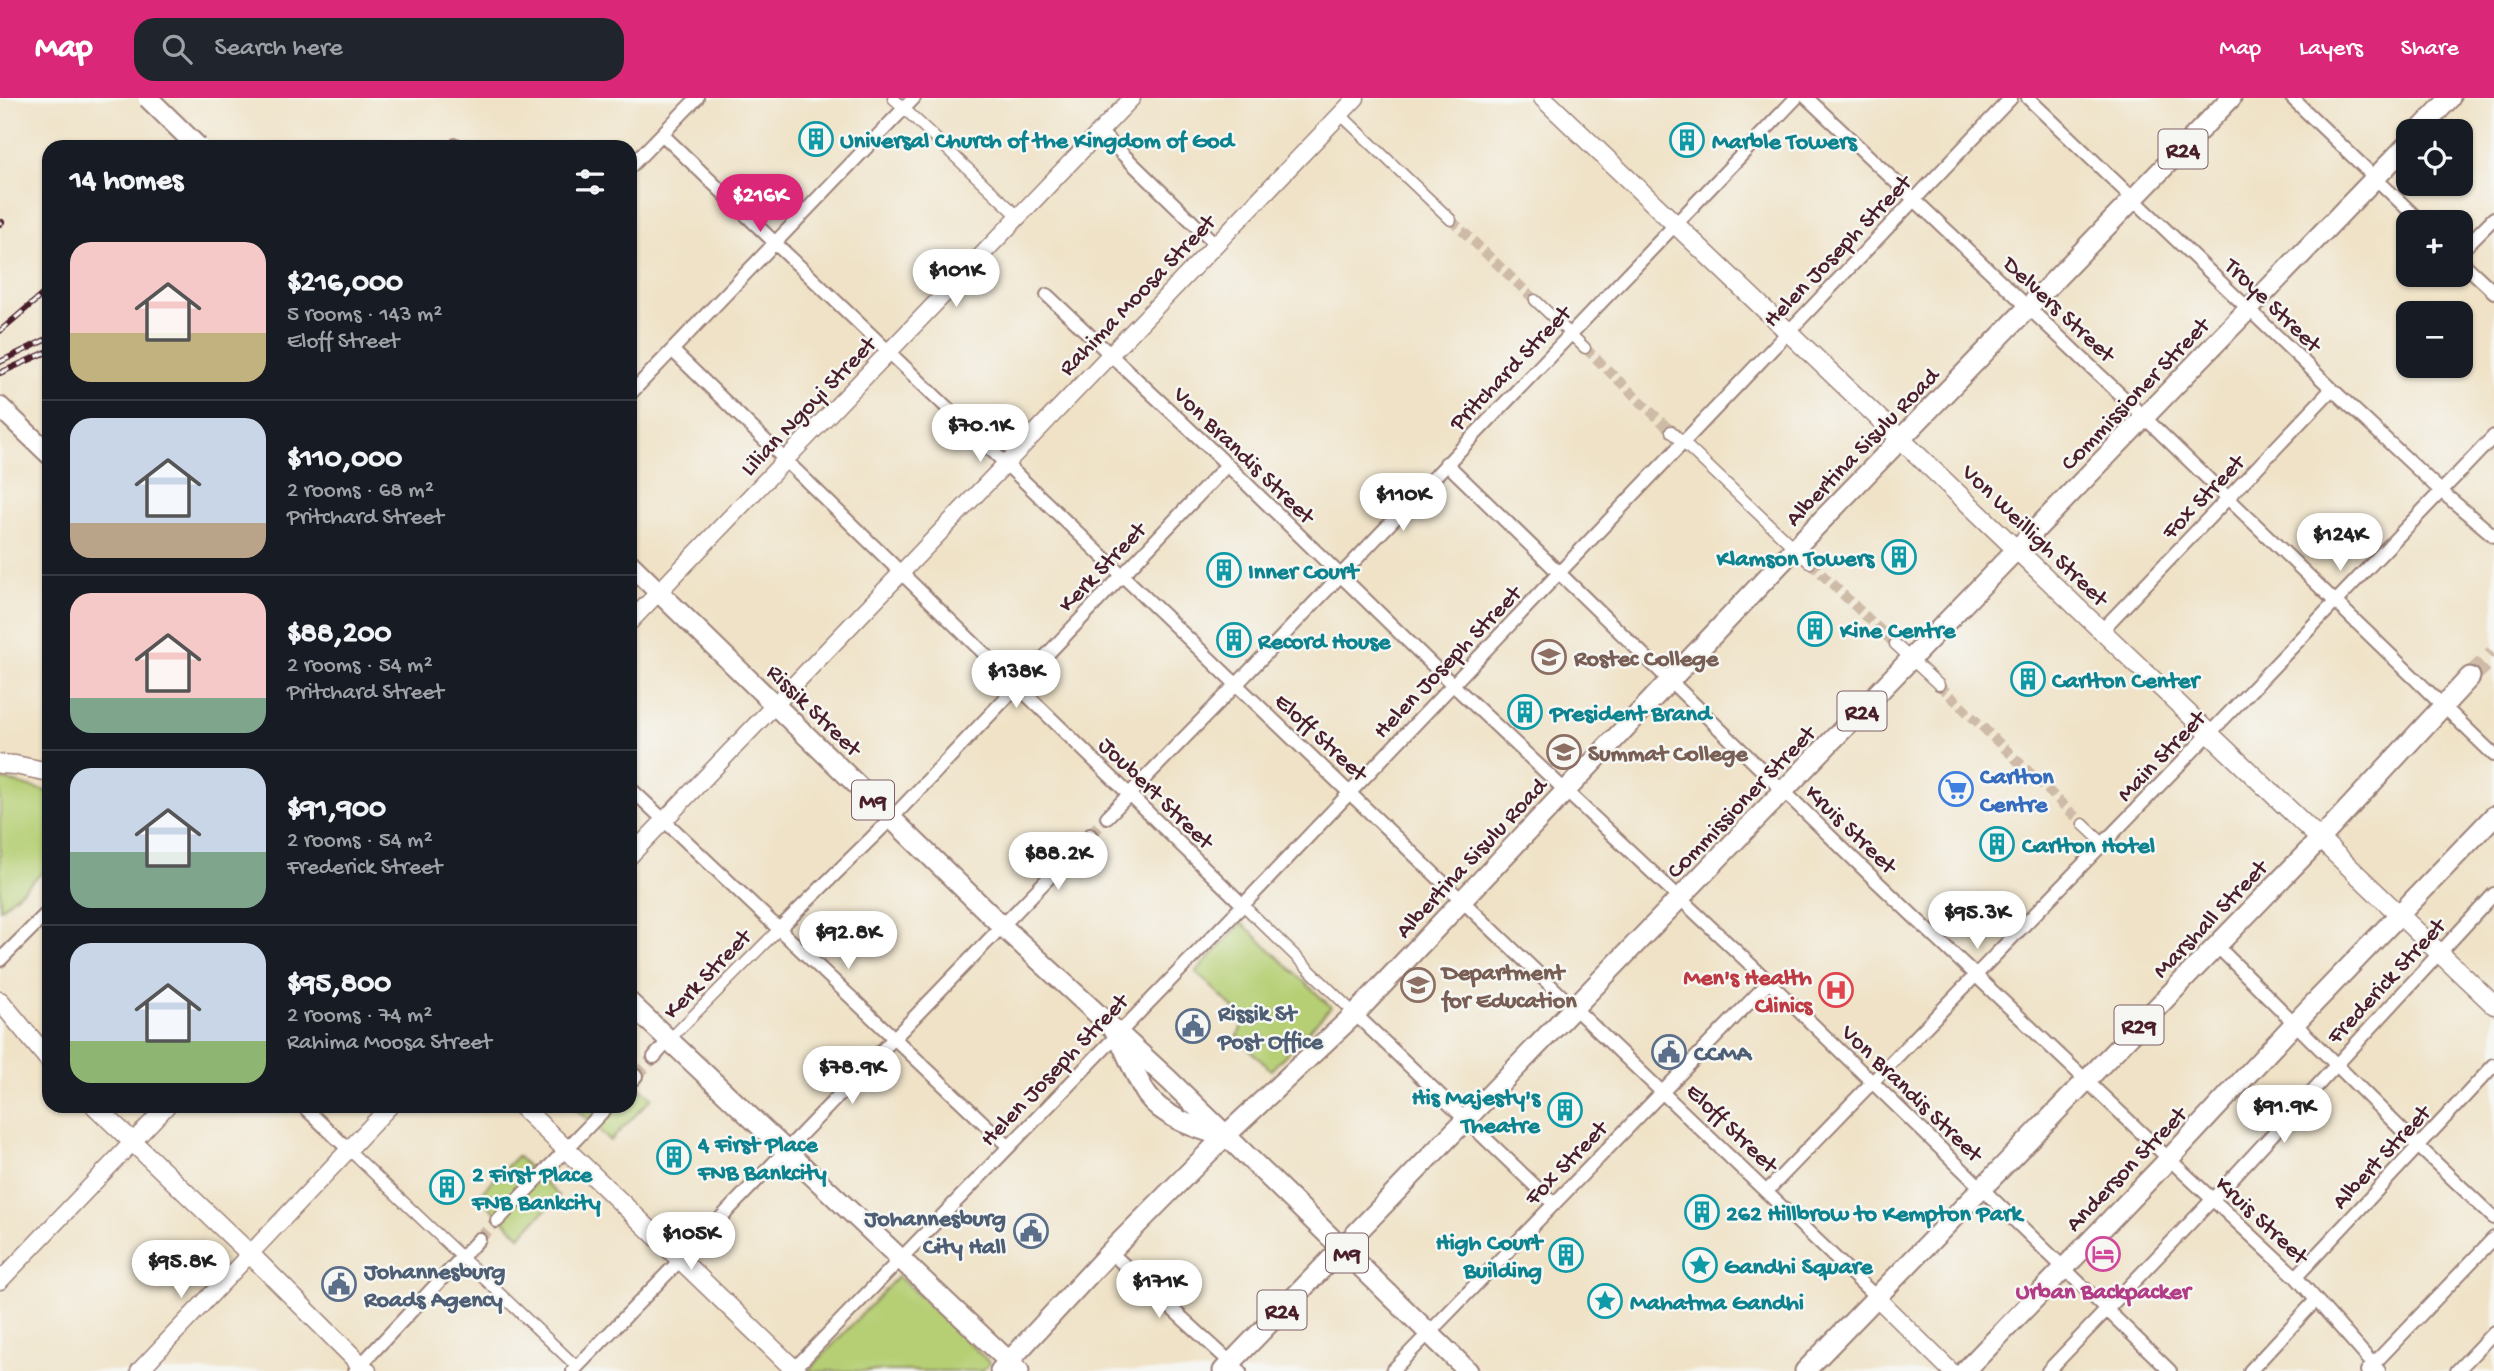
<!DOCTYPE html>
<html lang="en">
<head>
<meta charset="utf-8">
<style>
  body { margin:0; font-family:"Gochi Hand",sans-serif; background:#20242c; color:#f1f3f6; height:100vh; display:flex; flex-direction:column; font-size:26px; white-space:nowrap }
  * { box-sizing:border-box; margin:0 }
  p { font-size:23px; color:#9ea1a6 }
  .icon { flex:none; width:38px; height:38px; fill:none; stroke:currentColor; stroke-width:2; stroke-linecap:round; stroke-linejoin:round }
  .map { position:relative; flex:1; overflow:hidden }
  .side { position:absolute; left:42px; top:42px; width:595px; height:973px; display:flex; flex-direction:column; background:#171b24; border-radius:21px; box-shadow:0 2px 5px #0004 }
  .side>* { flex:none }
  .fabs { position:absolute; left:2396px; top:21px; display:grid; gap:14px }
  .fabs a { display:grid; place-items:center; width:77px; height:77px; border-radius:14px; background:#171b24; box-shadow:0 2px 5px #0004; font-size:35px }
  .price { position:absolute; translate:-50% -60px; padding:0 16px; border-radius:24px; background:#fff; color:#222; font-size:23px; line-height:46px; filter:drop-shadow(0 2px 4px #0008) }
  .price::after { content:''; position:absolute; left:50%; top:42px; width:21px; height:16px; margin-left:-10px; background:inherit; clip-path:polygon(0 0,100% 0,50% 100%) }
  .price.selected { background:#db2777; color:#fff }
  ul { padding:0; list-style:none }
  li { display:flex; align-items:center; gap:21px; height:175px; padding:0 28px }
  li+li { border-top:2px solid #363941 }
  li span { display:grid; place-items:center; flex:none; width:196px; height:140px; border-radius:21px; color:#555 }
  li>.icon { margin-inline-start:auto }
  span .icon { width:84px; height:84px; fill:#fffc; stroke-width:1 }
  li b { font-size:30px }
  h2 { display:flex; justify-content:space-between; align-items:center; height:84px; padding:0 28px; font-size:30px }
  header { display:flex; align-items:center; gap:42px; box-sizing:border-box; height:98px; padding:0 35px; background:#db2777; color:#fff }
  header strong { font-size:33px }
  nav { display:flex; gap:38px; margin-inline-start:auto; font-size:24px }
  .search { width:490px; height:63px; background:#20242c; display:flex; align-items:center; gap:18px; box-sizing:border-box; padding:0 24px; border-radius:21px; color:#9ea1a6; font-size:26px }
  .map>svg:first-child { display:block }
  .green { fill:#b6cf74; stroke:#807750; stroke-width:2 }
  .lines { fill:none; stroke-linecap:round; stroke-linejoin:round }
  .pedestrian-tunnel { stroke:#cebba7; stroke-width:10; stroke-dasharray:10 5; stroke-linecap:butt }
  .minor-tunnel { stroke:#cebba7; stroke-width:12; stroke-dasharray:12 6; stroke-linecap:butt }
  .primary-tunnel { stroke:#cebba7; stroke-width:19; stroke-dasharray:19 10; stroke-linecap:butt }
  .pedestrian-casing { stroke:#9c8078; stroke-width:13 }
  .minor-casing { stroke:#9c8078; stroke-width:16 }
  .tertiary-casing { stroke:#9c8078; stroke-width:19 }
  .secondary-casing { stroke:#9c8078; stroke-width:21 }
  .primary-casing { stroke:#9c8078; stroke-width:23 }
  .pedestrian { stroke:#fff; stroke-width:10 }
  .minor { stroke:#fff; stroke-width:12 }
  .tertiary { stroke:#fff; stroke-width:16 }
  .secondary { stroke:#fff; stroke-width:18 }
  .primary { stroke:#fff; stroke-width:19 }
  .rail-casing { stroke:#4a1f2b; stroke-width:6 }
  .rail { stroke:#f6f6f2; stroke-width:3.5; stroke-dasharray:10; stroke-linecap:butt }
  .primary-bridge-casing { stroke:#9c8078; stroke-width:23; stroke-linecap:butt }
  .primary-bridge { stroke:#fff; stroke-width:19 }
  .labels { text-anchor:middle; stroke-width:5; stroke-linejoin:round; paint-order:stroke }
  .shield { fill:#f6f6f2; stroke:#7e6067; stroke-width:2 }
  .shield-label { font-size:23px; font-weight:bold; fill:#4a1f2b }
  .culture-label { font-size:24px; font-weight:bold; fill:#0d838f; stroke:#f6f6f2; text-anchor:start }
  .street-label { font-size:24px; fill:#4a1f2b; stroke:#f6f6f2 }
  .education-label { font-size:24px; font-weight:bold; fill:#785e54; stroke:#f6f6f2; text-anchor:start }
  .shop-label { font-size:24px; font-weight:bold; fill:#366cbe; stroke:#f6f6f2; text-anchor:start }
  .health-label { font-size:24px; font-weight:bold; fill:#be3a42; stroke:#f6f6f2; text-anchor:end }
  .service-label { font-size:24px; font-weight:bold; fill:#4e5e75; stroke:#f6f6f2; text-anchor:start }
  .hotel-label { font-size:24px; font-weight:bold; fill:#b23c85; stroke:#f6f6f2 }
</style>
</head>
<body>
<header>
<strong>Map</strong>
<div class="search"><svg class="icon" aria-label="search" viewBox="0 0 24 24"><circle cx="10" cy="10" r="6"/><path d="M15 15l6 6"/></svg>Search here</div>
<nav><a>Map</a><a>Layers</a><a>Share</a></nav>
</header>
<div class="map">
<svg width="2494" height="1273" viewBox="0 0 2494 1273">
  <rect width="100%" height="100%" fill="#f6f6f2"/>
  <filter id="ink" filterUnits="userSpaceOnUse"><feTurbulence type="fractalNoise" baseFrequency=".0143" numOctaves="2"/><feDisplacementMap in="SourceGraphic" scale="14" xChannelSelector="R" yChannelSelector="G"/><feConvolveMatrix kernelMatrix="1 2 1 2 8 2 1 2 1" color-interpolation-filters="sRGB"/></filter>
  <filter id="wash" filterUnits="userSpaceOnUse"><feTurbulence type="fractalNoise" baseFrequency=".00686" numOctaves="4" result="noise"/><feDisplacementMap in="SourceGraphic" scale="28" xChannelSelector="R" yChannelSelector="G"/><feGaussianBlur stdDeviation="1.57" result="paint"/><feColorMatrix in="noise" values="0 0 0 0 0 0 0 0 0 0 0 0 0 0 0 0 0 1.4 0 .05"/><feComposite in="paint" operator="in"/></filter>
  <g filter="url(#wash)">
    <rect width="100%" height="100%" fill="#efe2c6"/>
    <path class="green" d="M 0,681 L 49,694 L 49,769 L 0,811 Z
      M 1242,825 L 1331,909 L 1271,972 L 1237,940 L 1245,921 L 1196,874 Z
      M 630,980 L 652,1000 L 610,1043 L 573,1008 L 630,1008 Z
      M 517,1058 L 559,1098 L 520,1138 L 478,1098 Z
      M 898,1178 L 990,1265 L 982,1273 L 808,1273 Z"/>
  </g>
  <g filter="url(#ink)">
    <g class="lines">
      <path class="pedestrian-tunnel" d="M 1451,122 L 1535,202
        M 1585,250 L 1671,333
        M 1810,465 L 1895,546
        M 1939,587 L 2083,726"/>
      <path class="minor-tunnel" d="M 1090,737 L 1107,719
        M 636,978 L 654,959
        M 479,1141 L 497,1123"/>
      <path class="primary-tunnel" d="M 2470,579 L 2494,556"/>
      <g class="pedestrian-casing">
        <path id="pedestrian" d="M 893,0 L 1019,119
          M 1340,16 L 1451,122
          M 1535,202 L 1585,250
          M 1671,333 L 1810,465
          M 1895,546 L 1939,587
          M 2083,726 L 2103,745
          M 1243,807 L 1355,916
          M 669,942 L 779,831
          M 348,1051 L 577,1269"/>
      </g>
      <g class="minor-casing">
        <path id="minor" d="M 1807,0 L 2144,319 L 2494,657
          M 2028,0 L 2332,291 L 2442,394 L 2494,438
          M 2292,0 L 2421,124
          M 1100,34 L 1216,147
          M 662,36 C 1065,425 1471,811 1875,1198
          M 456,47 L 458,49
          M 630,69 L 697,0
          M 2460,154 L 2494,120
          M 2460,162 L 2494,194
          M 1047,197 L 1216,356 L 1452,586 L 1769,884 L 2170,1273
          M 672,252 L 1243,807
          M 630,296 L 914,0
          M 1446,365 L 1871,778 L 2169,1061 L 2296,1179 L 2379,1273
          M 2101,533 L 2332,291
          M 630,690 L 1008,1048
          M 1107,719 L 1235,588 L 1796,0
          M 779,831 L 892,720 L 1227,367
          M 2216,847 L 2418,1048 L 2494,1120
          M 0,862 L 49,813
          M 1355,916 L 1554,1106
          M 654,959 L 669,942
          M 630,984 L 636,978
          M 303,1008 L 348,1051
          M 1766,1094 L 2210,635 L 2494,338
          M 497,1123 L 608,1008
          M 1110,1154 L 1240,1273
          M 2296,1179 L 2494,967
          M 355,1273 L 479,1141
          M 573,1273 L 1090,737
          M 792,1273 L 1243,807 L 2011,0
          M 1392,1273 L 1769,884
          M 2048,1273 L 2212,1102 L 2494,796
          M 2250,1273 L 2316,1202
          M 2367,1273 L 2494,1140
          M 2457,1273 L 2494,1234"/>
      </g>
      <g class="tertiary-casing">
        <path id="tertiary" d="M 630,524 L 1132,0
          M 630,758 L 1356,0
          M 0,1183 L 167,1008
          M 1875,1198 L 1951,1273
          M 139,1273 L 390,1008"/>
      </g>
      <g class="secondary-casing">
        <path id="secondary" d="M 1543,0 L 2494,907
          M 0,666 L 15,667 L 49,674
          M 0,903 L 49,962
          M 95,1008 L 250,1156 L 367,1273
          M 521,1008 L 796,1273"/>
      </g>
      <g class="primary-casing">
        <path id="primary" d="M 2419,33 L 2450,0
          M 0,309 L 49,356
          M 630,466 L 1002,828 L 1169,982 L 1468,1273
          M 630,905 L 1019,1273
          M 1122,946 C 1130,963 1137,982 1147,997 C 1163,1019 1195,1030 1220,1037
          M 1000,1273 L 1110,1154 L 1225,1038 L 1355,916 L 1795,450 L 2231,0
          M 1223,1273 L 2408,46
          M 1805,1273 L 2321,740 L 2470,579
          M 1965,1273 L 2169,1061 L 2296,924 L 2494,718"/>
      </g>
      <use href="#pedestrian" class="pedestrian"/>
      <use href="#minor" class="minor"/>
      <use href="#tertiary" class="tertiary"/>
      <use href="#secondary" class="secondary"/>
      <use href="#primary" class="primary"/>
      <g class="rail-casing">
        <path id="rail" d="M 0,126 L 2,124
          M 0,233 L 49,191
          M 0,264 L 49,240
          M 0,275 L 49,253"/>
      </g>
      <use href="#rail" class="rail"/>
      <g class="primary-bridge-casing">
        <path id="primary-bridge" d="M 148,0 L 198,49"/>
      </g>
      <use href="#primary-bridge" class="primary-bridge"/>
    </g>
  </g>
  <defs>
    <g id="building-ring" transform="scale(1.75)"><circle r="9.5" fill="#f6f6f2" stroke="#0f9aa8" stroke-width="1.5"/><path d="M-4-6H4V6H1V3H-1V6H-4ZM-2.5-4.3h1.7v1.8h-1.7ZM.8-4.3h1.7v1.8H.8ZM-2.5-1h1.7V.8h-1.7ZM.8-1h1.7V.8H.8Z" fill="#0f9aa8"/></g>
    <g id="university-ring" transform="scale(1.75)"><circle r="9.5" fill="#f6f6f2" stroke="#8d6e63" stroke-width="1.5"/><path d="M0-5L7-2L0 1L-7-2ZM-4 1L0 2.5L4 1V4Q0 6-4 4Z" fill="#8d6e63"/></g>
    <g id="supermarket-ring" transform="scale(1.75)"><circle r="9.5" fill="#f6f6f2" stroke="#3f7fe0" stroke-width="1.5"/><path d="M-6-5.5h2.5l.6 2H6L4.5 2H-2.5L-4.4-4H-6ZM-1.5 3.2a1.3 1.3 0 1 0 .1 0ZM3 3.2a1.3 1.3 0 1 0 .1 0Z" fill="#3f7fe0"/></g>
    <g id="school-ring" transform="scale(1.75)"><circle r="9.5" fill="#f6f6f2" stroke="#8d6e63" stroke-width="1.5"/><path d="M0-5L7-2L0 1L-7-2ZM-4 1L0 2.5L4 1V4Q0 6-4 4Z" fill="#8d6e63"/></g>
    <g id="hospital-ring" transform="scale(1.75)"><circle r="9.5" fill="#f6f6f2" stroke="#e0444e" stroke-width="1.5"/><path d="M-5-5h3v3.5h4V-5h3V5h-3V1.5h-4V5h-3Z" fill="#e0444e"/></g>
    <g id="civic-ring" transform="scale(1.75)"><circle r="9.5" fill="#f6f6f2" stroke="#5c6f8a" stroke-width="1.5"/><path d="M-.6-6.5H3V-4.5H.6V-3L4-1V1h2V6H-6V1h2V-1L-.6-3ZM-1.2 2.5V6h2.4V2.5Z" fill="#5c6f8a"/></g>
    <g id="hotel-ring" transform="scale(1.75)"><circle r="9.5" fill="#f6f6f2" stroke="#d1479c" stroke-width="1.5"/><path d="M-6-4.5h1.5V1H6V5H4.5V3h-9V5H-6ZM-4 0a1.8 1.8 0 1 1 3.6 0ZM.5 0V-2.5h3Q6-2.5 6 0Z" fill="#d1479c"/></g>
    <g id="sight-ring" transform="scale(1.75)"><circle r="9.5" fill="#f6f6f2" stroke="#0f9aa8" stroke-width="1.5"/><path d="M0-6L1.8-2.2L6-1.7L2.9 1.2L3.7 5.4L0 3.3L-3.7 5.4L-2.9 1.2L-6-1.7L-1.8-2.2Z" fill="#0f9aa8"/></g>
  </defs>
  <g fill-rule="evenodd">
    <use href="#building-ring" x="816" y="41"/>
    <use href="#building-ring" x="1687" y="42"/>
    <use href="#building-ring" x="1899" y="459"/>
    <use href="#building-ring" x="1224" y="472"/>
    <use href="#building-ring" x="1815" y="531"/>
    <use href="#building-ring" x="1234" y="542"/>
    <use href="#university-ring" x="1549" y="559"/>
    <use href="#building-ring" x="2028" y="581"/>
    <use href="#building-ring" x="1525" y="614"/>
    <use href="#university-ring" x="1564" y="654"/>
    <use href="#supermarket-ring" x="1956" y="691"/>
    <use href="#building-ring" x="1997" y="746"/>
    <use href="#school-ring" x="1418" y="887"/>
    <use href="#hospital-ring" x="1836" y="892"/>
    <use href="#civic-ring" x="1193" y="928"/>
    <use href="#civic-ring" x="1669" y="954"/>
    <use href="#building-ring" x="1565" y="1012"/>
    <use href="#building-ring" x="674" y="1059"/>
    <use href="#building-ring" x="447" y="1089"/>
    <use href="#building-ring" x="1702" y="1114"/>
    <use href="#civic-ring" x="1031" y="1133"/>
    <use href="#hotel-ring" x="2103" y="1156"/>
    <use href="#building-ring" x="1566" y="1157"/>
    <use href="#sight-ring" x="1700" y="1167"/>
    <use href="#civic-ring" x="339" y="1186"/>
    <use href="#sight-ring" x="1605" y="1203"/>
  </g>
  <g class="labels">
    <g class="shield">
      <rect x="2158.5" y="31.5" width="49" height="39" rx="5"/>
      <rect x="1837.5" y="593.5" width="49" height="39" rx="5"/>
      <rect x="852" y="682.5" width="42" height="39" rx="5"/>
      <rect x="2114.5" y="907.5" width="49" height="39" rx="5"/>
      <rect x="1326" y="1135.5" width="42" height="39" rx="5"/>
      <rect x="1257.5" y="1192.5" width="49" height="39" rx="5"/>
    </g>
    <g class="shield-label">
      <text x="2183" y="59">R24</text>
      <text x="1862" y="621">R24</text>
      <text x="873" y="710">M9</text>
      <text x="2139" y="935">R29</text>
      <text x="1347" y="1163">M9</text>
      <text x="1282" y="1220">R24</text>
    </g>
    <g class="culture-label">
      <text x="840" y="49">Universal Church of the Kingdom of God</text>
      <text x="1712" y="50">Marble Towers</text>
      <text x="1874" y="467" text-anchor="end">Klamson Towers</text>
      <text x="1248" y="480">Inner Court</text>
      <text x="1840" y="539">Kine Centre</text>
      <text x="1258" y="550">Record House</text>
      <text x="2052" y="589">Carlton Center</text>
      <text x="1550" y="622">President Brand</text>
      <text x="2022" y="754">Carlton Hotel</text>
      <text x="1540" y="1006" text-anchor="end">His Majesty's<tspan x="1540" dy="28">Theatre</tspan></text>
      <text x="698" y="1053">4 First Place<tspan x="698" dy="28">FNB Bankcity</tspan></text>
      <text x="472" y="1083">2 First Place<tspan x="472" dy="28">FNB Bankcity</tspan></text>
      <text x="1726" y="1122">262 Hillbrow to Kempton Park</text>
      <text x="1542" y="1151" text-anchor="end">High Court<tspan x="1542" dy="28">Building</tspan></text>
      <text x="1724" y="1175">Gandhi Square</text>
      <text x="1630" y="1211">Mahatma Gandhi</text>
    </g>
    <g class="street-label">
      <text transform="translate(1836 152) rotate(-46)" y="8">Helen Joseph Street</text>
      <text transform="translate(1136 196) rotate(-46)" y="8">Rahima Moosa Street</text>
      <text transform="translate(2274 206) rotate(44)" y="8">Troye Street</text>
      <text transform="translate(2060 210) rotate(43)" y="8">Delvers Street</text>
      <text transform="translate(1509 269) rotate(-46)" y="8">Pritchard Street</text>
      <text transform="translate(2134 295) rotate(-46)" y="8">Commissioner Street</text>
      <text transform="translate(807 307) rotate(-46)" y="8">Lilian Ngoyi Street</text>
      <text transform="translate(1861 348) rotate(-46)" y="8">Albertina Sisulu Road</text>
      <text transform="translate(1245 356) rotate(44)" y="8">Von Brandis Street</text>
      <text transform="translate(2202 398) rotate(-46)" y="8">Fox Street</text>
      <text transform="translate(2036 436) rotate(44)" y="8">Von Weilligh Street</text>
      <text transform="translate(1101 468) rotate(-46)" y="8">Kerk Street</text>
      <text transform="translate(1446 563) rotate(-46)" y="8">Helen Joseph Street</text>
      <text transform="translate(815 611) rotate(44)" y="8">Rissik Street</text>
      <text transform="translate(1322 638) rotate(43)" y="8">Eloff Street</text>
      <text transform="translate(2160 657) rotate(-46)" y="8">Main Street</text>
      <text transform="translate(1157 694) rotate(44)" y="8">Joubert Street</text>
      <text transform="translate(1740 703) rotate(-46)" y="8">Commissioner Street</text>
      <text transform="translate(1852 730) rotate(44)" y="8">Kruis Street</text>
      <text transform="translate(1470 759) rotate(-47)" y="8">Albertina Sisulu Road</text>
      <text transform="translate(2209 820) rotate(-46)" y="8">Marshall Street</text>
      <text transform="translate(706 875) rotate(-46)" y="8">Kerk Street</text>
      <text transform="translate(2385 882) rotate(-47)" y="8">Frederick Street</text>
      <text transform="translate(1053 971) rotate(-46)" y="8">Helen Joseph Street</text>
      <text transform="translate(1913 994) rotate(44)" y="8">Von Brandis Street</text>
      <text transform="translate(1733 1029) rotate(44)" y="8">Eloff Street</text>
      <text transform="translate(2380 1058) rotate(-47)" y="8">Albert Street</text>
      <text transform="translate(1565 1064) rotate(-46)" y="8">Fox Street</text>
      <text transform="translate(2125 1070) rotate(-46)" y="8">Anderson Street</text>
      <text transform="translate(2263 1121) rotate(43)" y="8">Kruis Street</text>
    </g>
    <g class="education-label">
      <text x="1574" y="567">Rostec College</text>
      <text x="1588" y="662">Summat College</text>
      <text x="1442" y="881">Department<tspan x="1442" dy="28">for Education</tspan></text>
    </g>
    <g class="shop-label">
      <text x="1980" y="685">Carlton<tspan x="1980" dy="28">Centre</tspan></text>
    </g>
    <g class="health-label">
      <text x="1812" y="886">Men's Health<tspan x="1812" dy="28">Clinics</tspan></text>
    </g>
    <g class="service-label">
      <text x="1218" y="922">Rissik St<tspan x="1218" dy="28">Post Office</tspan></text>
      <text x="1694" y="962">CCMA</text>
      <text x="1006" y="1127" text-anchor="end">Johannesburg<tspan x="1006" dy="28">City Hall</tspan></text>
      <text x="364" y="1180">Johannesburg<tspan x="364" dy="28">Roads Agency</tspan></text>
    </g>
    <g class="hotel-label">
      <text x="2103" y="1200">Urban Backpacker</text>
    </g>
  </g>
</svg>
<div class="fabs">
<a><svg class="icon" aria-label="locate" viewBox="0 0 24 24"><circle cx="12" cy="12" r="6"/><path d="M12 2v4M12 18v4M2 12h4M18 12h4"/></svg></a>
<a>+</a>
<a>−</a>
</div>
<b class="price selected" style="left:760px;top:136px">$216K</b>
<b class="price" style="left:956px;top:211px">$101K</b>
<b class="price" style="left:980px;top:366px">$70.1K</b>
<b class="price" style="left:1403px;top:435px">$110K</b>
<b class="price" style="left:2340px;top:475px">$124K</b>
<b class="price" style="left:1016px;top:612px">$138K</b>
<b class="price" style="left:1058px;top:794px">$88.2K</b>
<b class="price" style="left:1977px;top:853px">$95.3K</b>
<b class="price" style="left:848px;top:873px">$92.8K</b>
<b class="price" style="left:852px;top:1008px">$78.9K</b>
<b class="price" style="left:2284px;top:1047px">$91.9K</b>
<b class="price" style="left:691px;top:1174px">$105K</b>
<b class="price" style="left:181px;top:1202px">$95.8K</b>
<b class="price" style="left:1159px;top:1222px">$171K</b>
<section class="side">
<h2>14 homes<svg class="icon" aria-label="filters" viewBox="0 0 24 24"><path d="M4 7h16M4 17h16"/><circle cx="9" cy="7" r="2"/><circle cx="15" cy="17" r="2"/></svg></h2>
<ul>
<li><span style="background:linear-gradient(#f6c9c9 65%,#c2b280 0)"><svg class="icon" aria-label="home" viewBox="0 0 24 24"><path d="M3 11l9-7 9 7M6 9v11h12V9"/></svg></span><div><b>$216,000</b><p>5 rooms · 143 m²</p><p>Eloff Street</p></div></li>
<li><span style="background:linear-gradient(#c9d6e8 75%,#b9a48a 0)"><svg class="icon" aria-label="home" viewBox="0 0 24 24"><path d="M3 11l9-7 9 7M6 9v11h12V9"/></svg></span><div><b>$110,000</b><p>2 rooms · 68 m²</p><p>Pritchard Street</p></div></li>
<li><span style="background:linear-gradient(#f6c9c9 75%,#7fa58c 0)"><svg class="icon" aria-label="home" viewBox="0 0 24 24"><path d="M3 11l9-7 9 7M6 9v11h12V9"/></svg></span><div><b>$88,200</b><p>2 rooms · 54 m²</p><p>Pritchard Street</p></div></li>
<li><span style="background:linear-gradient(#c9d6e8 60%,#7fa58c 0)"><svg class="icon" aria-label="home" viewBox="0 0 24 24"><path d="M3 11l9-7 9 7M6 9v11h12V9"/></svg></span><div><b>$91,900</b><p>2 rooms · 54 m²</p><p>Frederick Street</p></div></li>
<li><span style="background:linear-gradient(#c9d6e8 70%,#8fb573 0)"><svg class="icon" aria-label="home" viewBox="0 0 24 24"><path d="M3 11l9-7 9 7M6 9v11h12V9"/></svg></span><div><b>$95,800</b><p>2 rooms · 74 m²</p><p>Rahima Moosa Street</p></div></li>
</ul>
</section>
</div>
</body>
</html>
